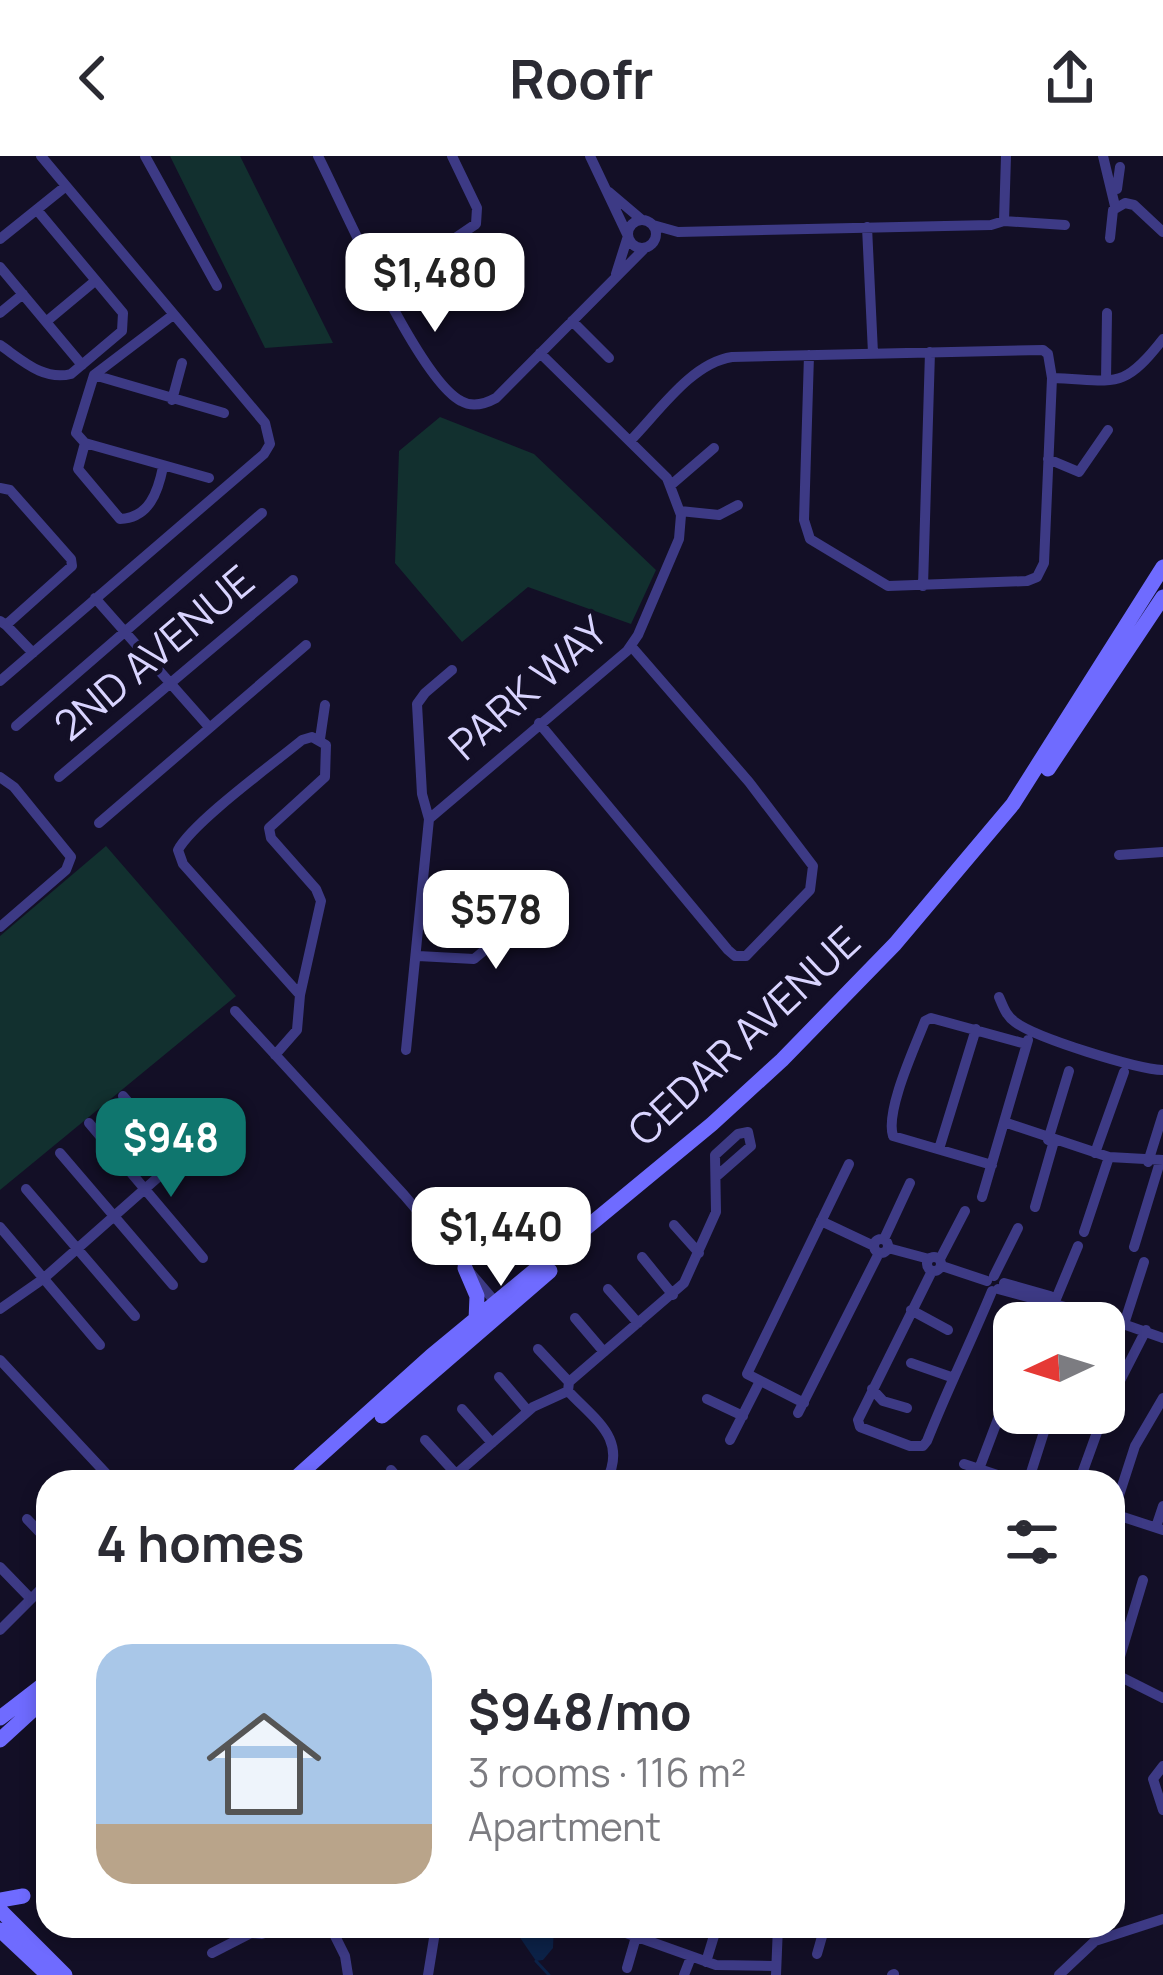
<!DOCTYPE html>
<html lang="en">
<head>
<meta charset="utf-8">
<style>
  body { margin:0; font-family:Manrope,sans-serif; background:#f7f7f7; color:#2b2b33; height:100vh; display:flex; flex-direction:column; font-size:45px; white-space:nowrap }
  * { box-sizing:border-box; margin:0 }
  p { font-size:39px; color:#7c7c81 }
  .icon { flex:none; width:66px; height:66px; fill:none; stroke:currentColor; stroke-width:2; stroke-linecap:round; stroke-linejoin:round }
  .map { position:relative; flex:1; overflow:hidden }
  .drawer { position:absolute; left:36px; top:1314px; width:1089px; height:468px; display:flex; flex-direction:column; background:#fff; border-radius:36px; box-shadow:0 6px 18px #0003 }
  .drawer>* { flex:none }
  .needle { width:78px; rotate:266deg }
  .tools { position:absolute; left:993px; top:1146px; display:grid; gap:24px }
  .tools a { display:grid; place-items:center; width:132px; height:132px; border-radius:24px; background:#fff; box-shadow:0 6px 18px #0003; font-size:60px }
  .price { position:absolute; translate:-50% -102px; padding:0 27px; border-radius:24px; background:#fff; color:#222; font-size:39px; line-height:78px; filter:drop-shadow(0 3px 6px #0008) }
  .price::after { content:''; position:absolute; left:50%; top:72px; width:36px; height:27px; margin-left:-18px; background:inherit; clip-path:polygon(0 0,100% 0,50% 100%) }
  .price.selected { background:#0f766e; color:#fff }
  ul { padding:0; list-style:none }
  li { display:flex; align-items:center; gap:36px; height:300px; padding:0 60px }
  li span { display:grid; place-items:center; flex:none; width:336px; height:240px; border-radius:36px; color:#555 }
  li>.icon { margin-inline-start:auto }
  span .icon { width:144px; height:144px; fill:#fffc; stroke-width:1 }
  li b { font-size:51px }
  h2 { display:flex; justify-content:space-between; align-items:center; height:144px; padding:0 60px; font-size:51px }
  header { display:flex; justify-content:space-between; align-items:center; height:156px; padding:0 60px; background:#fff; font-size:54px; font-weight:700 }
  .map>svg:first-child { display:block }
  .green { fill:#12302f }
  .water { fill:#0c2248 }
  .lines { fill:none; stroke-linecap:round; stroke-linejoin:round }
  .stream { stroke:#0c2248; stroke-width:3 }
  .street { stroke:#3d3a85; stroke-width:10 }
  .secondary { stroke:#6f6bff; stroke-width:15 }
  .labels { text-anchor:middle; stroke-width:9; stroke-linejoin:round; paint-order:stroke }
  .street-label { font-size:42px; fill:#d9d4ff; stroke:#130f26 }
</style>
</head>
<body>
<header><svg class="icon" aria-label="back" viewBox="0 0 24 24"><path d="M15 5l-7 7 7 7"/></svg>Roofr<svg class="icon" aria-label="share" viewBox="0 0 24 24"><path d="M12 15V3M7 8l5-5 5 5M5 13v7h14v-7"/></svg></header>
<div class="map">
<svg width="1163" height="1819" viewBox="0 0 1163 1819">
  <rect width="100%" height="100%" fill="#130f26"/>
  <path class="green" d="M 170,0 L 240,0 L 333,187 L 265,192 Z
    M 440,261 L 534,298 L 656,414 L 631,468 L 528,431 L 462,486 L 395,407 L 399,295 Z
    M 106,690 L 236,840 L 0,1034 L 0,780 Z"/>
  <path class="water" d="M 512,1770 L 554,1770 L 553,1792 L 543,1804 L 536,1805 Z"/>
  <g class="lines">
    <path class="stream" d="M 536,1805 L 549,1819"/>
    <path class="street" d="M 145,0 L 217,130
      M 318,0 C 343,49 418,223 461,245 C 473,252 485,248 496,242 L 644,93
      M 590,0 L 627,78
      M 1103,0 L 1115,50
      M 1117,33 L 1120,11
      M 609,36 L 642,64
      M628 78a14 14 0 1 1 28 0a14 14 0 1 1-28 0Z
      M 1004,65 L 1006,0
      M 653,69 L 678,76 L 991,69 L 1004,65 L 1065,69
      M 867,71 L 873,197
      M 1110,82 L 1113,54 L 1125,47 L 1134,49 L 1163,76
      M 0,83 L 66,30
      M 0,111 L 82,209
      M 616,118 L 628,80
      M 383,131 L 476,68 L 477,52 L 452,0
      M 0,157 L 23,138
      M 173,159 L 94,219 L 76,277 L 85,287 L 209,322
      M 47,165 L 95,125
      M 572,165 L 609,202
      M 0,189 C 22,204 43,225 71,218 L 122,175 L 123,157 L 37,54
      M 94,219 L 224,257
      M 1052,222 C 1115,224 1122,236 1163,183
      M 1106,224 L 1107,157
      M 172,244 L 182,207
      M 630,285 C 658,257 691,207 732,201 L 1043,194 L 1048,198 L 1052,222 L 1044,407 L 1037,421 L 1027,425 L 888,430 L 810,383 L 804,364 L 809,199
      M 85,287 L 78,313 L 120,363 C 149,362 158,336 163,311
      M 1048,303 L 1079,316 L 1108,274
      M 671,329 L 714,292
      M 0,332 L 10,334 L 71,403 L 72,410 L 6,469 L 0,465
      M 680,355 L 719,359 L 738,349
      M 923,430 L 930,196
      M 95,442 L 209,571
      M 6,469 L 33,497
      M 0,525 L 264,298 L 270,288 L 265,267 L 41,0
      M 539,567 L 728,794 L 735,800 L 746,800 L 810,734 L 813,710 L 749,626 L 631,490
      M 16,570 L 262,357
      M 320,583 L 325,549
      M 0,621 L 14,631 L 71,701 L 66,714 L 0,771
      M 59,621 L 293,424
      M 429,663 L 422,638 L 417,548 L 425,537 L 452,514
      M 99,667 L 306,489
      M 1119,699 L 1163,696
      M 418,800 L 474,803 L 546,743
      M 999,841 C 1003,850 1006,860 1015,866 C 1036,882 1136,913 1163,914
      M 235,855 L 404,1039 L 497,1148
      M 406,894 L 429,663 L 627,495 L 638,479 L 679,383 L 681,359 L 667,322 L 540,197
      M 275,899 L 297,874 L 300,839 L 321,745 L 316,733 L 271,682 L 269,672 L 325,621 L 326,589 L 312,581 L 302,584 C 273,608 193,666 178,694 L 183,708 L 300,839
      M 1004,966 L 1109,1001 L 1163,1004
      M 89,967 L 203,1102
      M 1048,984 L 1069,915
      M 939,993 L 976,873
      M 60,997 L 173,1129
      M 1095,997 L 1124,916
      M 1148,1006 L 1163,958
      M 992,1009 L 893,980 C 885,955 915,891 925,865 L 931,862 L 1026,888
      M 26,1033 L 135,1160
      M 982,1041 L 1028,884
      M 1035,1051 L 1054,985
      M 821,1065 L 874,1090
      M 674,1069 L 699,1097
      M 0,1071 L 100,1189
      M 1084,1076 L 1109,1001
      M874 1090a7 7 0 1 1 14 0a7 7 0 1 1-14 0Z
      M 884,1083 L 910,1027
      M 1134,1091 L 1160,1006
      M 888,1092 L 929,1103
      M927 1108a7 7 0 1 1 14 0a7 7 0 1 1-14 0Z
      M 642,1101 L 673,1139
      M 940,1103 L 965,1055
      M 942,1110 L 987,1125
      M 932,1115 L 858,1264 L 860,1271 L 910,1290 L 923,1290 L 927,1285 C 947,1234 971,1186 992,1135
      M 994,1120 L 1018,1072
      M 1004,1127 L 1050,1140
      M 608,1133 L 638,1167
      M 998,1133 L 1103,1161 L 1163,1182
      M 0,1153 L 43,1123 L 173,1008 L 172,997 L 123,940
      M 911,1154 L 948,1174
      M 575,1162 L 604,1196
      M 1046,1167 L 1078,1090
      M 1124,1168 L 1144,1106
      M 538,1193 L 569,1226
      M 0,1204 L 114,1326
      M 911,1207 L 951,1221
      M 499,1221 L 528,1255
      M 872,1233 L 883,1245 L 907,1252
      M 568,1235 C 596,1265 628,1283 606,1326
      M 707,1243 L 743,1260
      M 804,1247 L 747,1218 L 849,1008
      M 462,1253 L 492,1287
      M 1104,1256 L 1146,1174
      M 798,1257 L 879,1097
      M 425,1284 L 456,1318
      M 730,1284 L 760,1225
      M 964,1308 L 1019,1326
      M 979,1313 L 1004,1247
      M 391,1314 L 401,1326
      M 447,1326 L 533,1251 L 568,1235 L 569,1226 L 684,1127 L 716,1056 L 715,999 L 738,978 L 748,976 L 751,990 L 718,1019
      M 1028,1326 L 1050,1257
      M 1079,1326 L 1104,1257
      M 1113,1358 L 1135,1290 L 1163,1242
      M 1114,1358 L 1163,1374
      M 27,1363 L 48,1385
      M 1156,1371 L 1163,1350
      M 0,1411 L 31,1443
      M 0,1474 L 48,1426
      M 1113,1517 L 1163,1542
      M 1113,1524 L 1143,1424
      M 1163,1610 L 1153,1623 L 1163,1654
      M 330,1770 L 345,1800 L 348,1819
      M 612,1772 L 716,1809 L 774,1810
      M 212,1797 L 251,1777 L 262,1778 L 280,1770
      M 817,1798 L 825,1770
      M 706,1806 L 717,1770
      M 627,1812 L 636,1781
      M 428,1819 L 436,1770
      M 684,1819 L 691,1801
      M 776,1819 L 778,1770
      M 892,1819 L 894,1818
      M 1059,1819 L 1095,1785 L 1163,1763"/>
    <path class="secondary" d="M 1048,613 L 1163,441
      M 465,1112 L 477,1140 L 476,1164
      M 382,1260 L 550,1115
      M 291,1326 L 431,1200 L 712,968 L 782,904 L 895,788 L 1013,648 L 1163,411
      M 0,1562 L 48,1525
      M 0,1584 L 48,1540
      M 0,1744 L 23,1740
      M 0,1754 L 65,1819
      M 0,1774 L 48,1819"/>
  </g>
  <g class="labels">
    <g class="street-label">
      <text transform="translate(154 497) rotate(-40)" y="15">2ND AVENUE</text>
      <text transform="translate(528 532) rotate(-41)" y="15">PARK WAY</text>
      <text transform="translate(744 880) rotate(-43)" y="15">CEDAR AVENUE</text>
    </g>
  </g>
</svg>
<div class="tools">
<a><svg class="needle" viewBox="-14 -14 28 28"><path d="M0-13l5 13h-10z" fill="#e53935"/><path d="M0 13l5-13h-10z" fill="#7c7c81"/></svg></a>
</div>
<b class="price" style="left:435px;top:179px">$1,480</b>
<b class="price" style="left:496px;top:816px">$578</b>
<b class="price selected" style="left:171px;top:1044px">$948</b>
<b class="price" style="left:501px;top:1133px">$1,440</b>
<section class="drawer">
<h2>4 homes<svg class="icon" aria-label="filters" viewBox="0 0 24 24"><path d="M4 7h16M4 17h16"/><circle cx="9" cy="7" r="2"/><circle cx="15" cy="17" r="2"/></svg></h2>
<ul>
<li><span style="background:linear-gradient(#a9c7e8 75%,#b9a48a 0)"><svg class="icon" aria-label="home" viewBox="0 0 24 24"><path d="M3 11l9-7 9 7M6 9v11h12V9"/></svg></span><div><b>$948/mo</b><p>3 rooms · 116 m²</p><p>Apartment</p></div></li>
</ul>
</section>
</div>
</body>
</html>
